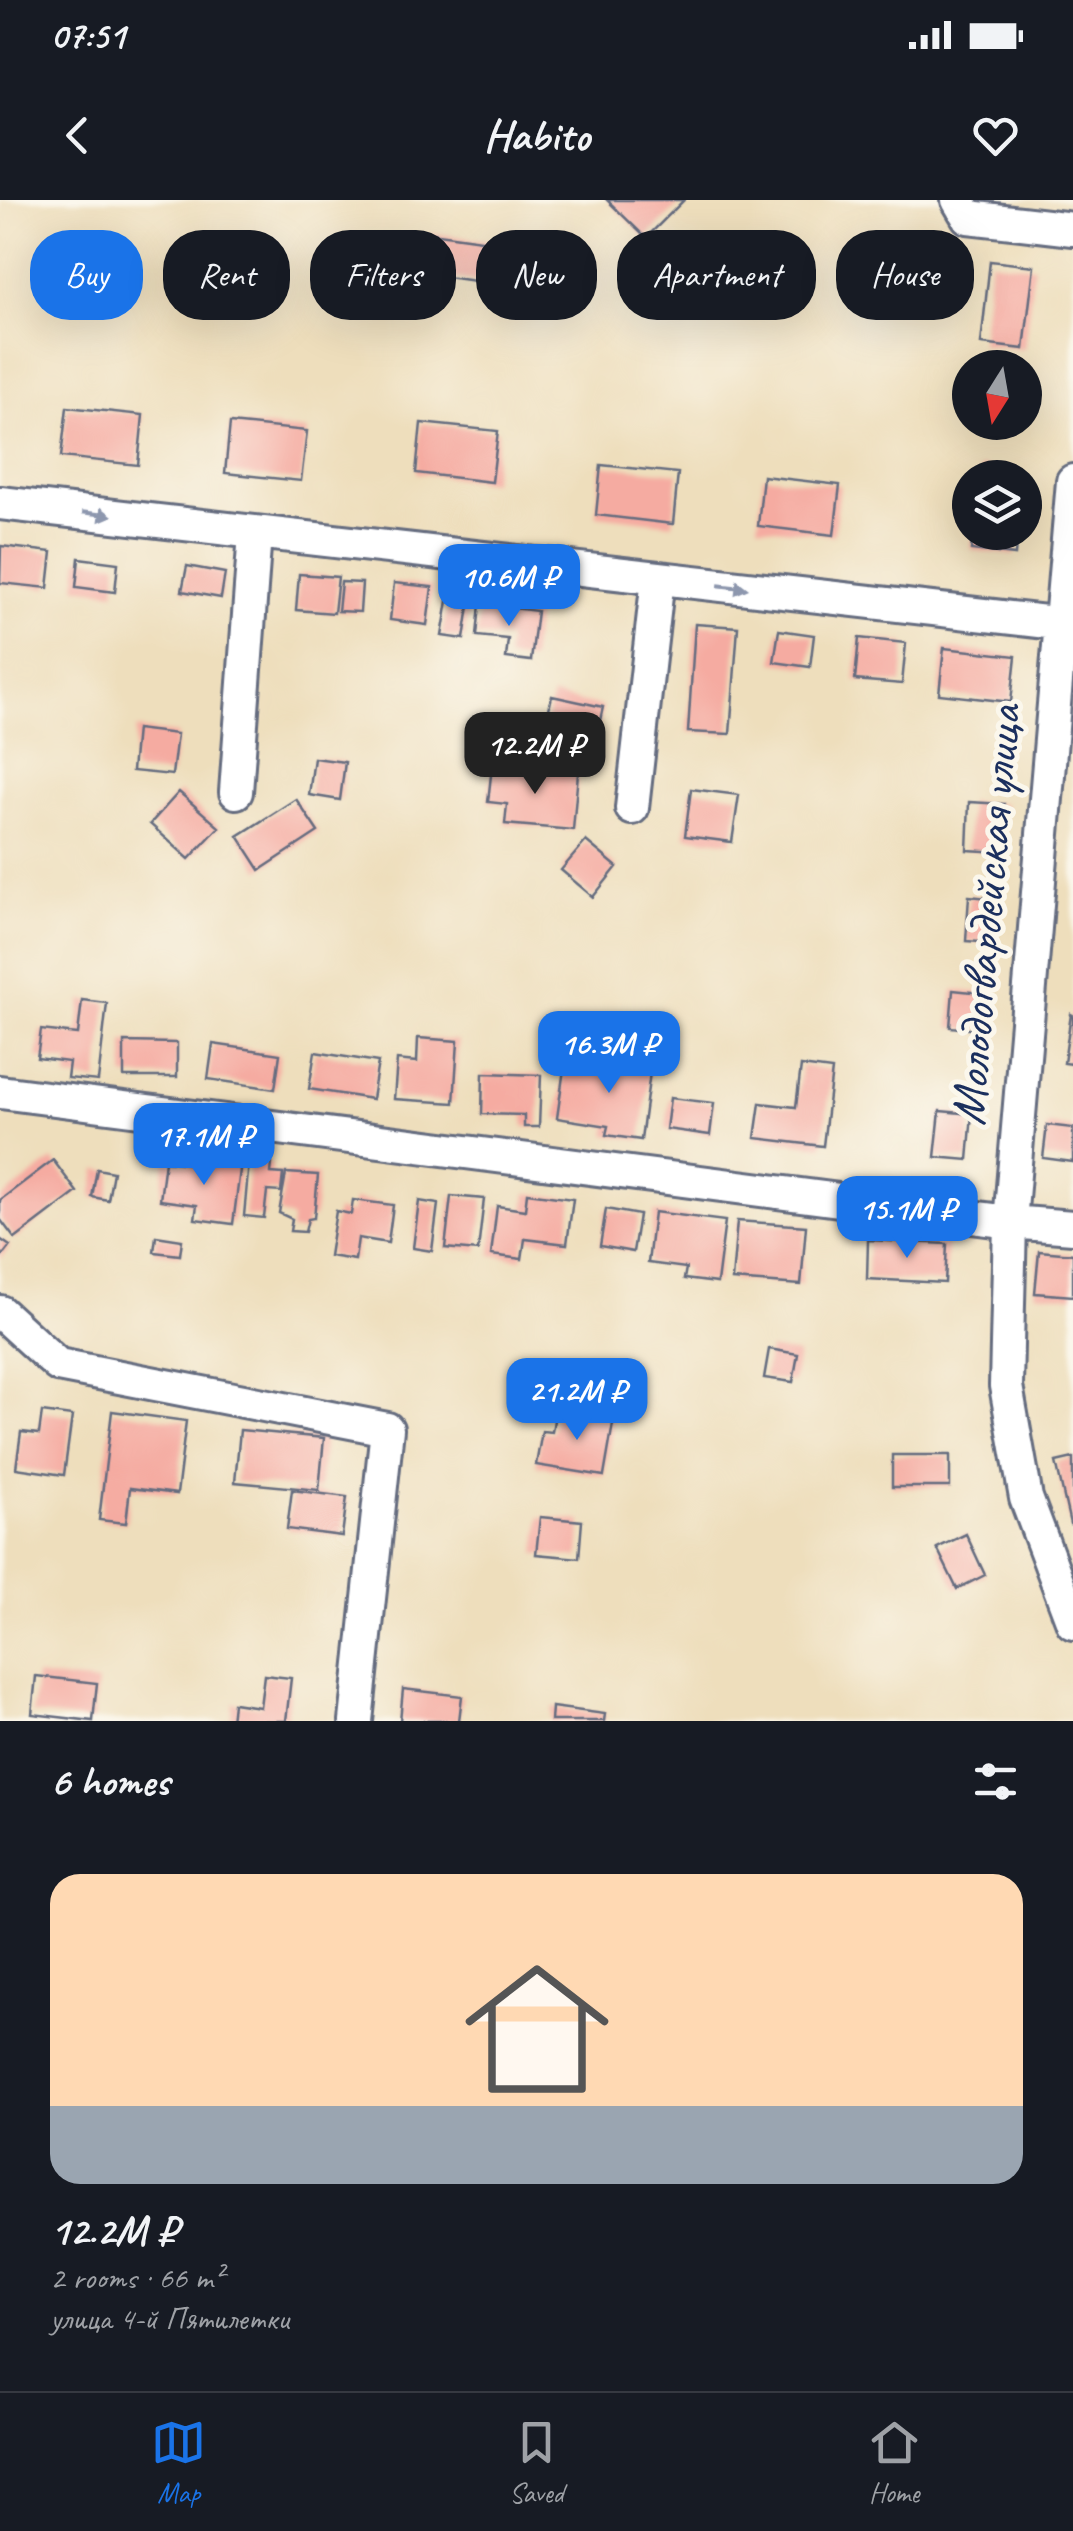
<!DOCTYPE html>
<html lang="en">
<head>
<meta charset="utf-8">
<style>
  body { margin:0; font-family:Caveat,sans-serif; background:#242831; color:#f1f3f6; height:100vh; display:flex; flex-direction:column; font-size:38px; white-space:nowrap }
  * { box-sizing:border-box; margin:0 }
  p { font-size:32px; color:#9ea1a6 }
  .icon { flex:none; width:55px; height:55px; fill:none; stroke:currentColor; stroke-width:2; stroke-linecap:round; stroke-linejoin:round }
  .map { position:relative; height:1521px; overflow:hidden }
  .details { display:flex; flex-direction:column; background:#171b24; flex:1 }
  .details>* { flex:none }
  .top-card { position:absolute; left:30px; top:30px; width:1015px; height:90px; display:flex; gap:20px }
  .needle { width:65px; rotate:191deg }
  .tools { position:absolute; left:952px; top:150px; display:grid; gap:20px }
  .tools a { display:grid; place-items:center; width:90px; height:90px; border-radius:50%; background:#171b24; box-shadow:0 10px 40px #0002; font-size:50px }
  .price { position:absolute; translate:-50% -85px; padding:0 22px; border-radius:20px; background:#1a73e8; color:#fff; font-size:32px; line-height:65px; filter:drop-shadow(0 2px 5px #0008) }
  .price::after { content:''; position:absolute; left:50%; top:60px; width:30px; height:22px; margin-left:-15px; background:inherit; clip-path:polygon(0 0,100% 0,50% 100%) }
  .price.active { background:#222; color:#fff }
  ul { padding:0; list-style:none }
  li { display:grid; align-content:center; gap:20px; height:530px; padding:0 50px }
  li span { display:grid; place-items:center; height:310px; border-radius:30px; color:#555 }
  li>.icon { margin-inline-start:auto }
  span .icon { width:180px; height:180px; fill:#fffc; stroke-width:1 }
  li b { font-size:42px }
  h2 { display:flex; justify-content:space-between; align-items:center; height:120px; padding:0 50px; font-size:42px }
  .tag { padding:0 35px; border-radius:40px; background:#171b24; box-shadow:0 10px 40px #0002; font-size:35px; line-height:90px }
  .tag.active { background:#1a73e8; color:#fff }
  .status { display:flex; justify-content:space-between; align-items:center; height:70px; padding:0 50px; background:#171b24; direction:ltr }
  .status svg { height:28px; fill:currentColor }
  header { display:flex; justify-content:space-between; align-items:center; height:130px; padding:0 50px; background:#171b24; font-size:45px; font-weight:700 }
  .tab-bar { display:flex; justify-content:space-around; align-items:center; height:140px; border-top:2px solid #363941; background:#171b24; font-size:28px; color:#9ea1a6 }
  .tab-bar a { display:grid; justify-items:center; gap:5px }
  .tab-bar .active { color:#1a73e8 }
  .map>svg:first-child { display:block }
  .building { fill:#f5aba1 }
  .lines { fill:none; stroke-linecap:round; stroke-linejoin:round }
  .minor-casing { stroke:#656c7f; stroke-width:38 }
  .minor { stroke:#fff; stroke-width:32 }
  .oneway { fill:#8d97ae }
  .labels { text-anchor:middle; stroke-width:10; stroke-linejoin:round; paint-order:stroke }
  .street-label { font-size:50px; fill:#1b2f5e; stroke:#fbf7ec }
</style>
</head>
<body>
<div class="status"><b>07:51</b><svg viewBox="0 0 49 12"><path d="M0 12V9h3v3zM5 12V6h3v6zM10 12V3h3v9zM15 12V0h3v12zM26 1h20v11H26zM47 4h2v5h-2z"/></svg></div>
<header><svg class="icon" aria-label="back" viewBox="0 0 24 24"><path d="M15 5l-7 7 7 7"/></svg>Habito<svg class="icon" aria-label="heart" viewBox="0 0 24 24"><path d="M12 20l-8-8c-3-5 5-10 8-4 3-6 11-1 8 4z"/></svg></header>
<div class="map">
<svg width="1073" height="1521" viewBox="0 0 1073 1521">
  <rect width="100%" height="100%" fill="#fbf7ec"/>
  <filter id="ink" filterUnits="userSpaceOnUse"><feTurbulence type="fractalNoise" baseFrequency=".01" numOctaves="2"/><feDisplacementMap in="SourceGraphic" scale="20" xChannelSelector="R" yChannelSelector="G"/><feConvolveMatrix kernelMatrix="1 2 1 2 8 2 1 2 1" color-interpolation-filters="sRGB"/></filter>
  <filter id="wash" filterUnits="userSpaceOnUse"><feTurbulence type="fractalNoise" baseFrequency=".0048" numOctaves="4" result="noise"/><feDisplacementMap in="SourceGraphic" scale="40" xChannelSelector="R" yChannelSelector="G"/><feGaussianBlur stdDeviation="2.25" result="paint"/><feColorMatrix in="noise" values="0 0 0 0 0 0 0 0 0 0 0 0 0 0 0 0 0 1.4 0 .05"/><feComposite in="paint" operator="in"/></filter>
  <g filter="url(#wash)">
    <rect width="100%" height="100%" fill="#eedebc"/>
    <g id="blocks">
      <path class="building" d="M 607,0 L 684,0 L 646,38 Z
        M 431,33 L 524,46 L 518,87 L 425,74 Z
        M 990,61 L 1034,66 L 1024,149 L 981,144 Z
        M 67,207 L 143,215 L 138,265 L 61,257 Z
        M 230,223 L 307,231 L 301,281 L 225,273 Z
        M 421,223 L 498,231 L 492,282 L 416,273 Z
        M 601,265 L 678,273 L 673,324 L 596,315 Z
        M 981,267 L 1024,272 L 1023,278 L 979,278 Z
        M 763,276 L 840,285 L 834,335 L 758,326 Z
        M 973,332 L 1017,332 L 1015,355 L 971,350 Z
        M 1,346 L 52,352 L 48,388 L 0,383 Z
        M 79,358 L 118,363 L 115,392 L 76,387 Z
        M 187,366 L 225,373 L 221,398 L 182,391 Z
        M 299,374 L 338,377 L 334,413 L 296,410 Z
        M 341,382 L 362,383 L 360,412 L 338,411 Z
        M 394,383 L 432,387 L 427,425 L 390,420 Z
        M 450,389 L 471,393 L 464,439 L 442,436 Z
        M 480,404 L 537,411 L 531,461 L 506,458 L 508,439 L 477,436 Z
        M 695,424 L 738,427 L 730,534 L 688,532 Z
        M 779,430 L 814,435 L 810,467 L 774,462 Z
        M 859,438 L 906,443 L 902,484 L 855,480 Z
        M 944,448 L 1016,456 L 1011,502 L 939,494 Z
        M 552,496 L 603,507 L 593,552 L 542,540 Z
        M 136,529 L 177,534 L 172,575 L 132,571 Z
        M 314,558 L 345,562 L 340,600 L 309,595 Z
        M 492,566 L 578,573 L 573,630 L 505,624 L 507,604 L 488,602 Z
        M 691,589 L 739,595 L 732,642 L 685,636 Z
        M 179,592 L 219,627 L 189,659 L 150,624 Z
        M 296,599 L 318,632 L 260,670 L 238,636 Z
        M 969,602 L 1004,604 L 1002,652 L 967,650 Z
        M 586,641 L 617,667 L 593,697 L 561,670 Z
        M 969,696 L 999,699 L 995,743 L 966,741 Z
        M 953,790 L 982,793 L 978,830 L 950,827 Z
        M 82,800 L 107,803 L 98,881 L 67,878 L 69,862 L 37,858 L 41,830 L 78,834 Z
        M 1071,814 L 1073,815 L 1073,864 L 1064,863 Z
        M 418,838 L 458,841 L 454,903 L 394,899 L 397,860 L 417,862 Z
        M 124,842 L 177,843 L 177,877 L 124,877 Z
        M 213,844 L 280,854 L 275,889 L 208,879 Z
        M 315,852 L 378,862 L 372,899 L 309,889 Z
        M 616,852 L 652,857 L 641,940 L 606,935 L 608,926 L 557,918 L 564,869 L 613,875 Z
        M 801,866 L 832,870 L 823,946 L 755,938 L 760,903 L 796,907 Z
        M 483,873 L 541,875 L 539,927 L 524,927 L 524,915 L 482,914 Z
        M 670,898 L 714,903 L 710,935 L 666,929 Z
        M 940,911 L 972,914 L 968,960 L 935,957 Z
        M 1047,925 L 1073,928 L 1073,962 L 1043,958 Z
        M 209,958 L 241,962 L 233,1024 L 195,1019 L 197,1005 L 160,1000 L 165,961 L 208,966 Z
        M 53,960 L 77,992 L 15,1039 L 0,1019 L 0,1000 Z
        M 249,962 L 272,964 L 271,973 L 283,974 L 281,992 L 267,991 L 264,1018 L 244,1016 Z
        M 97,969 L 113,972 L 108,1000 L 92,997 Z
        M 286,973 L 318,975 L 314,1018 L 308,1019 L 305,1032 L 290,1031 L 292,1019 L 279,1013 Z
        M 527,993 L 573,999 L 567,1044 L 525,1039 L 522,1059 L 491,1055 L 497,1006 L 525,1010 Z
        M 451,996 L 484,999 L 478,1051 L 445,1048 Z
        M 353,1000 L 393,1005 L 388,1043 L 358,1038 L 355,1060 L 329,1056 L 336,1011 L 351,1014 Z
        M 419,1001 L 438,1004 L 432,1051 L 413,1048 Z
        M 606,1009 L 639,1015 L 633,1052 L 600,1046 Z
        M 654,1012 L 725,1021 L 717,1083 L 684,1079 L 686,1068 L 648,1063 Z
        M 737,1021 L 806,1026 L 801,1085 L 732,1080 Z
        M 156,1036 L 182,1040 L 180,1055 L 154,1052 Z
        M 0,1039 L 10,1046 L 0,1059 Z
        M 868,1040 L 947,1044 L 945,1083 L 867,1079 Z
        M 1039,1051 L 1073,1054 L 1073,1096 L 1035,1093 Z
        M 769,1149 L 798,1154 L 793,1182 L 764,1178 Z
        M 556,1208 L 614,1218 L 604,1276 L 536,1265 L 542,1231 L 552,1232 Z
        M 112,1211 L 186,1221 L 177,1294 L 130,1288 L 126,1323 L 99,1320 Z
        M 42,1212 L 72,1216 L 64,1275 L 16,1268 L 21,1232 L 39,1234 Z
        M 240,1230 L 324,1238 L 319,1290 L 235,1282 Z
        M 892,1255 L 950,1255 L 950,1287 L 892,1287 Z
        M 1073,1258 L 1073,1323 L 1070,1324 L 1056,1262 Z
        M 292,1290 L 347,1297 L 342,1336 L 287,1329 Z
        M 540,1317 L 582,1321 L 579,1358 L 536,1354 Z
        M 966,1334 L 985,1375 L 957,1389 L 937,1348 Z
        M 264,1475 L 291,1478 L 286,1521 L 231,1521 L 233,1503 L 260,1507 Z
        M 36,1476 L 97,1483 L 93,1521 L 32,1514 Z
        M 403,1489 L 462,1496 L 459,1521 L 400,1521 Z
        M 552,1507 L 605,1514 L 604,1521 L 551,1521 Z"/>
    </g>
  </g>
  <g filter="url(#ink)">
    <use href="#blocks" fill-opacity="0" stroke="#656c7f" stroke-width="2.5"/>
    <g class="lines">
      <g class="minor-casing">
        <path id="minor" d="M 958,0 L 968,17 L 1073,29
          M 1073,281 L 1010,1022 L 1006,1186 L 1026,1298 L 1073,1423
          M 0,303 L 1073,425
          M 236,592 L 255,333
          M 632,608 L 658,378
          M 0,892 L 1010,1022 L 1073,1027
          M 0,1112 L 58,1165 L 387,1229 L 356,1521"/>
      </g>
      <use href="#minor" class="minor"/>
    </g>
    <defs><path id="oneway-solid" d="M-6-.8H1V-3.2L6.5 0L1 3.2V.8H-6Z" transform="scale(2.5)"/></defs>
    <g class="oneway">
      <use href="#oneway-solid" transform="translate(97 314) rotate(7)"/>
      <use href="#oneway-solid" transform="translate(733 387) rotate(7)"/>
    </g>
  </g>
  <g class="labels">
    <g class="street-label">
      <text transform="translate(984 715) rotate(-85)" y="18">Молодогвардейская улица</text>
    </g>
  </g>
</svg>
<div class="tools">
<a><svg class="needle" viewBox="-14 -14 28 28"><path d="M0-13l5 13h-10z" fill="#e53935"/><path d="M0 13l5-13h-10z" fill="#9ea1a6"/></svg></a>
<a><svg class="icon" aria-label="layers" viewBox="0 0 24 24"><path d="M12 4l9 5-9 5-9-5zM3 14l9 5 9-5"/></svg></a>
</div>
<b class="price" style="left:509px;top:429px">10.6M ₽</b>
<b class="price active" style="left:535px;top:597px">12.2M ₽</b>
<b class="price" style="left:609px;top:896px">16.3M ₽</b>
<b class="price" style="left:204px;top:988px">17.1M ₽</b>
<b class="price" style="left:907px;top:1061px">15.1M ₽</b>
<b class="price" style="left:577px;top:1243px">21.2M ₽</b>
<div class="top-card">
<a class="tag active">Buy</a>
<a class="tag">Rent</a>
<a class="tag">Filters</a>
<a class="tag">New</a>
<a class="tag">Apartment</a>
<a class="tag">House</a>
</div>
</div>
<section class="details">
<h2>6 homes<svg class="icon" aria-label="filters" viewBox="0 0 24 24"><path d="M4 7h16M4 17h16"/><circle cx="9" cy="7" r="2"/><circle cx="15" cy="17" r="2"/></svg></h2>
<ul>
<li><span style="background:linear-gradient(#ffd9b3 75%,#9aa5b1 0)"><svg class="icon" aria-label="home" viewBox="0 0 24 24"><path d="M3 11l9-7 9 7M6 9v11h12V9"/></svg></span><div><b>12.2M ₽</b><p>2 rooms · 66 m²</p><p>улица 4-й Пятилетки</p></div></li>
</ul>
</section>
<nav class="tab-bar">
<a class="active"><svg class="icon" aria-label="map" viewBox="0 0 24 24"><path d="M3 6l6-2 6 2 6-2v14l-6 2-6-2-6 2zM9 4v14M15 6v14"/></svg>Map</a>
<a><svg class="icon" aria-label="saved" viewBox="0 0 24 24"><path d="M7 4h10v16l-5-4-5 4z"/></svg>Saved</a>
<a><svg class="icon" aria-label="home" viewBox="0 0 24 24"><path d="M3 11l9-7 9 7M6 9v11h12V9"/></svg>Home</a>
</nav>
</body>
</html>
